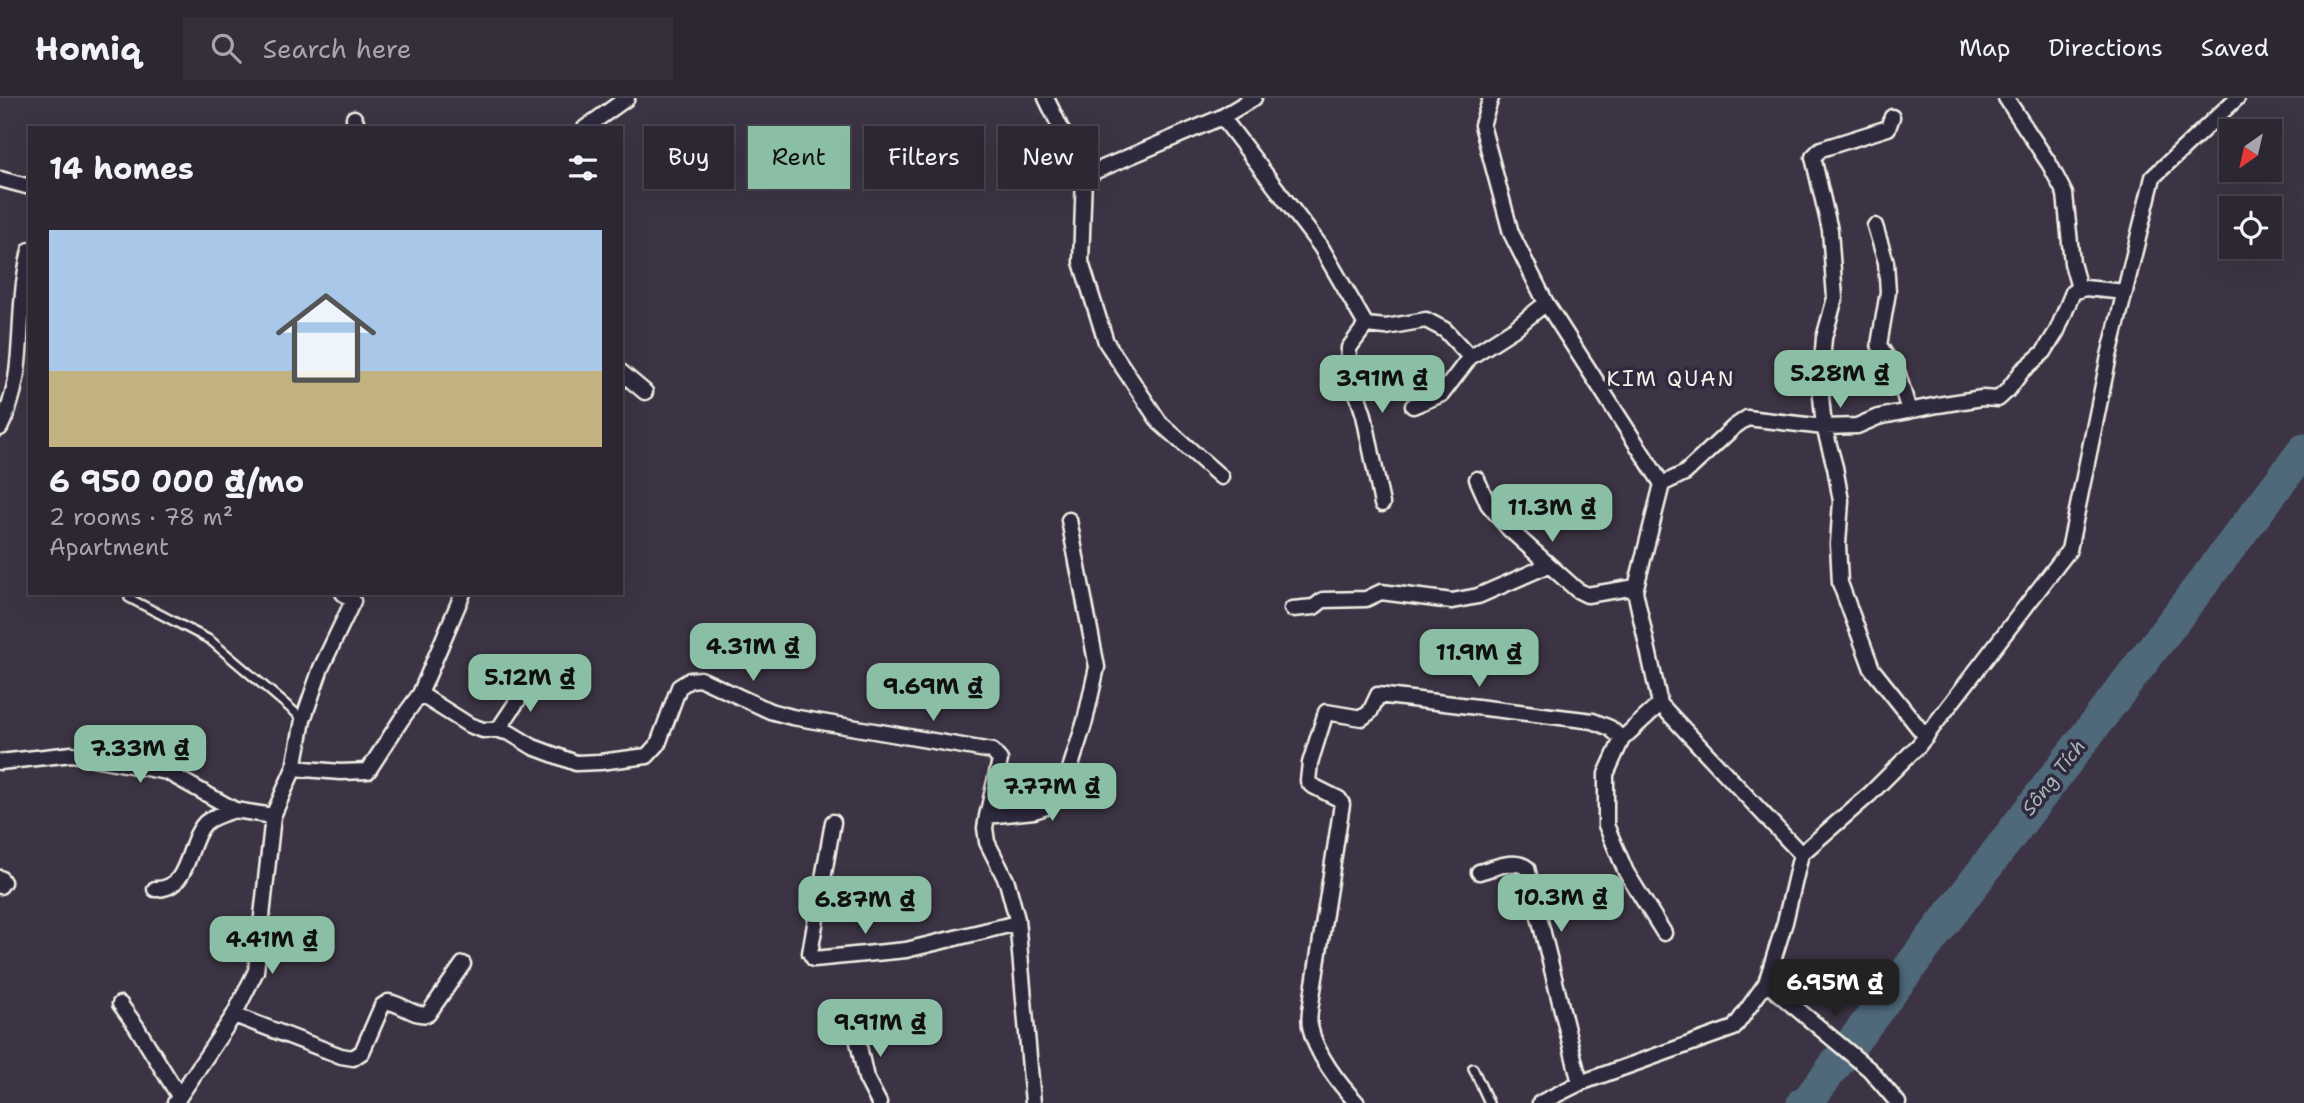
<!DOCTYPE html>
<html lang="en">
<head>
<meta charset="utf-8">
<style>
  body { margin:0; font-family:"Shantell Sans",sans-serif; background:#352f3b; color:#f1f3f6; height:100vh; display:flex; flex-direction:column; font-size:26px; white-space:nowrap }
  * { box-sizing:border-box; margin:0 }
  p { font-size:23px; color:#a7a5ac }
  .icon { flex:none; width:38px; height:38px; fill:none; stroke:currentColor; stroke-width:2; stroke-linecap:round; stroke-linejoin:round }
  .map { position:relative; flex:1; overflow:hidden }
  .side { position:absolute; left:28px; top:28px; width:595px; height:469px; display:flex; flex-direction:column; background:#2d2733; border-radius:0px; box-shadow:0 7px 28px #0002,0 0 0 2px #48444e }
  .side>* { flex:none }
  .banner { position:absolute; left:644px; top:28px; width:665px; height:63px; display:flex; gap:14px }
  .needle { width:46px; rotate:214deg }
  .buttons { position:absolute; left:2219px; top:21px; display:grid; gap:14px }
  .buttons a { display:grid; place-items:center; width:63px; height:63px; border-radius:0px; background:#2d2733; box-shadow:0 7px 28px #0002,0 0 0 2px #48444e; font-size:35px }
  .price { position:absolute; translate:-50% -60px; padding:0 16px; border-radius:14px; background:#8abfa5; color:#111; font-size:23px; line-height:46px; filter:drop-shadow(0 2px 4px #0008) }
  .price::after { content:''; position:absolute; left:50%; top:42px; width:21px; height:16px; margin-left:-10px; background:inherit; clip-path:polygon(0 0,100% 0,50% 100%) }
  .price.selected { background:#222; color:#fff }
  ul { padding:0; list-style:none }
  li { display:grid; align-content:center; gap:14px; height:371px; padding:0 21px }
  li span { display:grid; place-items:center; height:217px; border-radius:0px; color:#555 }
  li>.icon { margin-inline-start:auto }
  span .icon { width:126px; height:126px; fill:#fffc; stroke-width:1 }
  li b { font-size:30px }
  h2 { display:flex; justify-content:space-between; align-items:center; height:84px; padding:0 21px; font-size:30px }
  .chip { padding:0 24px; border-radius:0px; background:#2d2733; box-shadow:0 7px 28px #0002,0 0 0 2px #48444e; font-size:24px; line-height:63px }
  .chip.selected { background:#8abfa5; color:#111 }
  header { display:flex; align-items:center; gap:42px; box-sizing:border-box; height:98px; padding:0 35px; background:#2d2733; border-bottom:2px solid #48444e }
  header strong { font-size:33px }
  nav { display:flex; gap:38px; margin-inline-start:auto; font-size:24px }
  .search { width:490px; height:63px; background:#352f3b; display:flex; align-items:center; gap:18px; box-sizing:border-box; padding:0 24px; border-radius:0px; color:#a7a5ac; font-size:26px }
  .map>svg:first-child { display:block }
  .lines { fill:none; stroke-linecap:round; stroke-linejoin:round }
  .river { stroke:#50697a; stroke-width:33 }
  .lane-casing { stroke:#f4f1e8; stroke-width:12 }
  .street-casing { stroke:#f4f1e8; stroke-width:19 }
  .lane { stroke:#2f2a3d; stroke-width:7 }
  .street { stroke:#2f2a3d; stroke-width:14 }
  .labels { text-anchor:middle; stroke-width:7; stroke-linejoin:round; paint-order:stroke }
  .water-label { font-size:19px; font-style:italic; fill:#aab4b6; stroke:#2f2a3d }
  .quarter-label { font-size:21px; letter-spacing:2px; fill:#f4f1e8; stroke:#2f2a3d }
</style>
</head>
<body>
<header>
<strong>Homiq</strong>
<div class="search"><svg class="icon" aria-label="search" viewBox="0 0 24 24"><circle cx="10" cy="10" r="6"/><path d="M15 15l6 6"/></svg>Search here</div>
<nav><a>Map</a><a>Directions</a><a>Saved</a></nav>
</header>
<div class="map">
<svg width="2304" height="1005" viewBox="0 0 2304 1005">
  <rect width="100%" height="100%" fill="#3c3444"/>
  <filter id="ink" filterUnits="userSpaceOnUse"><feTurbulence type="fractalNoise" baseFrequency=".0143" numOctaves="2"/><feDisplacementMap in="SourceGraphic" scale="14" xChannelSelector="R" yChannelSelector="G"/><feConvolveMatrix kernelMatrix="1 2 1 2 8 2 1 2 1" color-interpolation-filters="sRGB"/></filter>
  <g filter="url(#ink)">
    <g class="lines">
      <path class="river" d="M 1803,1005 L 1807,1004 L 2304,352"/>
      <g class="lane-casing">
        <path id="lane" d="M 130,495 L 129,500 L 210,542 L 303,621
          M 1473,970 L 1489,1005"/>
      </g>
      <g class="street-casing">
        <path id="street" d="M 1046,0 L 1084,78 L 1081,164 L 1106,244 L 1160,325 L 1221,379
          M 1491,0 L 1482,27 L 1511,135 L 1546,205 L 1662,386 L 1635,493 L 1660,606 L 1801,756
          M 2006,0 L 2050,67 L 2065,96 L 2072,165 L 2079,190
          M 1222,19 L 1321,149 L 1366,227 L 1386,229 L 1426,222 L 1445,232 L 1470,259 L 1514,231 L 1546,205
          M 1892,19 L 1888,30 L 1821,51 L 1813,59 L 1830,132 L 1835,200 L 1824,240 L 1820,288 L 1824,329 L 1835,369 L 1841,403 L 1838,446 L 1840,485 L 1872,571 L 1926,639
          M 354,20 L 359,30
          M 585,30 L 627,0
          M 1084,78 L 1222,19 L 1254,0
          M 0,81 L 30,89
          M 1875,128 L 1886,164 L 1888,194 L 1879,247 L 1898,276 L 1909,313
          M 1366,227 L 1349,250 L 1348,268 L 1364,317 L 1382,406
          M 621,274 L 645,294
          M 1413,308 L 1442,296 L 1470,259
          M 0,330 C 23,285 18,244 23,195 C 24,181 27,166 30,152
          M 1477,381 L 1488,406 L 1509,431 L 1577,492 L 1587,497 L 1636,489
          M 1662,386 L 1685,375 L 1734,329 L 1747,320 L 1824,329 L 1857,328 L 1878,319 L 1938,307 L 1982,300 L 1998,301 L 2008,292 L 2022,273 L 2044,254 L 2057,233 L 2073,194 L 2085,190 L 2125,194
          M 1292,511 L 1314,509 L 1323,502 L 1366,501 L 1381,494 L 1452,503 L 1478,498 L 1549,467
          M 420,596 L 469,627 L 483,632 L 498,632 L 510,635 L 533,649 L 576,665 L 600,664 L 647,658 L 658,646 L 679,589 L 690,582 L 701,581 L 770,613 L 792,619 L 992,653 L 1000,662 L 987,718
          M 1660,606 L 1622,641 L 1606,676 L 1606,727 L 1626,774 L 1664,835
          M 498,632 L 532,581
          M 0,664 L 72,656 L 167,674 L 235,712 L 273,718
          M 294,670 L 340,674 L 368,673 L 401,622 L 420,596 L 463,495
          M 833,724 L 810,855 L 814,861 L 906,852 L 1017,825
          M 1479,774 C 1494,770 1514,760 1527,770 L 1580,985
          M 0,780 L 3,784 L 0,788
          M 155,791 C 191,792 186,745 205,725 C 213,718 225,715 235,712
          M 1766,885 L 1870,972 L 1898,1005
          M 120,906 L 136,928 L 179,998
          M 234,917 L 341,958 L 353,960 L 362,954 L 382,908 L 388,904 C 403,906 414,919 428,916 L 463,866
          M 854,926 L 866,980 L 879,1005
          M 175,1005 L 234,917 L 256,873 L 273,718 L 294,670 L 303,622 L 321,570 L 353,503 L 343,495
          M 1033,1005 L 1017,821 L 1007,784 L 987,744 L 985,730 L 987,718 L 1034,713 L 1046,709 L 1056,699 L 1070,671 L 1085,623 L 1097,569 L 1069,422
          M 1357,1005 C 1339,986 1315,955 1310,928 C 1308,919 1311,908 1312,899 L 1342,706 L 1339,701 L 1311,687 L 1308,683 L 1310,665 L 1326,614 L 1362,620 L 1370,614 L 1378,597 L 1593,623 L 1610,630 L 1622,641
          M 1540,1005 L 1580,985 L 1734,930 L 1766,885 L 1785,824 L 1801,756 L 1870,696 L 1919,647 L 2069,452 L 2109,258 L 2153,79 L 2237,0"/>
      </g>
      <use href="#lane" class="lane"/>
      <use href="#street" class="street"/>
    </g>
  </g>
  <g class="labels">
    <g class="water-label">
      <text transform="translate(2053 679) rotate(-52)" y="7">Sông Tích</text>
    </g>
    <g class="quarter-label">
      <text x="1671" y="288">KIM QUAN</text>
    </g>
  </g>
</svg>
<div class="buttons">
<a><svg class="needle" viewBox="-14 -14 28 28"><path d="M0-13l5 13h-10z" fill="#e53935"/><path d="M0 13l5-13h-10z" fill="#a7a5ac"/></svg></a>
<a><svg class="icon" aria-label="locate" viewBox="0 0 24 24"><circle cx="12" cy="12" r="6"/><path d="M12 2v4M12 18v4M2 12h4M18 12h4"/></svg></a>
</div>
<b class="price" style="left:1840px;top:312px">5.28M ₫</b>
<b class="price" style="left:1382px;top:317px">3.91M ₫</b>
<b class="price" style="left:1552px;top:446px">11.3M ₫</b>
<b class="price" style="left:753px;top:585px">4.31M ₫</b>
<b class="price" style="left:1479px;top:591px">11.9M ₫</b>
<b class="price" style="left:530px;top:616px">5.12M ₫</b>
<b class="price" style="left:933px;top:625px">9.69M ₫</b>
<b class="price" style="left:140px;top:687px">7.33M ₫</b>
<b class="price" style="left:1052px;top:725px">7.77M ₫</b>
<b class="price" style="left:1561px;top:836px">10.3M ₫</b>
<b class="price" style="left:865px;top:838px">6.87M ₫</b>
<b class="price" style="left:272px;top:878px">4.41M ₫</b>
<b class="price selected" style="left:1835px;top:921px">6.95M ₫</b>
<b class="price" style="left:880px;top:961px">9.91M ₫</b>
<div class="banner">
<a class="chip">Buy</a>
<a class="chip selected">Rent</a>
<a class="chip">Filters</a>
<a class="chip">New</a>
</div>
<section class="side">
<h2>14 homes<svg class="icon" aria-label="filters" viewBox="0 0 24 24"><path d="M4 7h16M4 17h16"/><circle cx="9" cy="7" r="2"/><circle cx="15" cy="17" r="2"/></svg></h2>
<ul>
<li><span style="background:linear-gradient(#a9c7e8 65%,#c2b280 0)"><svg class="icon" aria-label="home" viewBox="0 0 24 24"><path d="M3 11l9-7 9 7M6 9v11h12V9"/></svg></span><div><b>6 950 000 ₫/mo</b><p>2 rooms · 78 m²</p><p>Apartment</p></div></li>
</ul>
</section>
</div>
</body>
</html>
